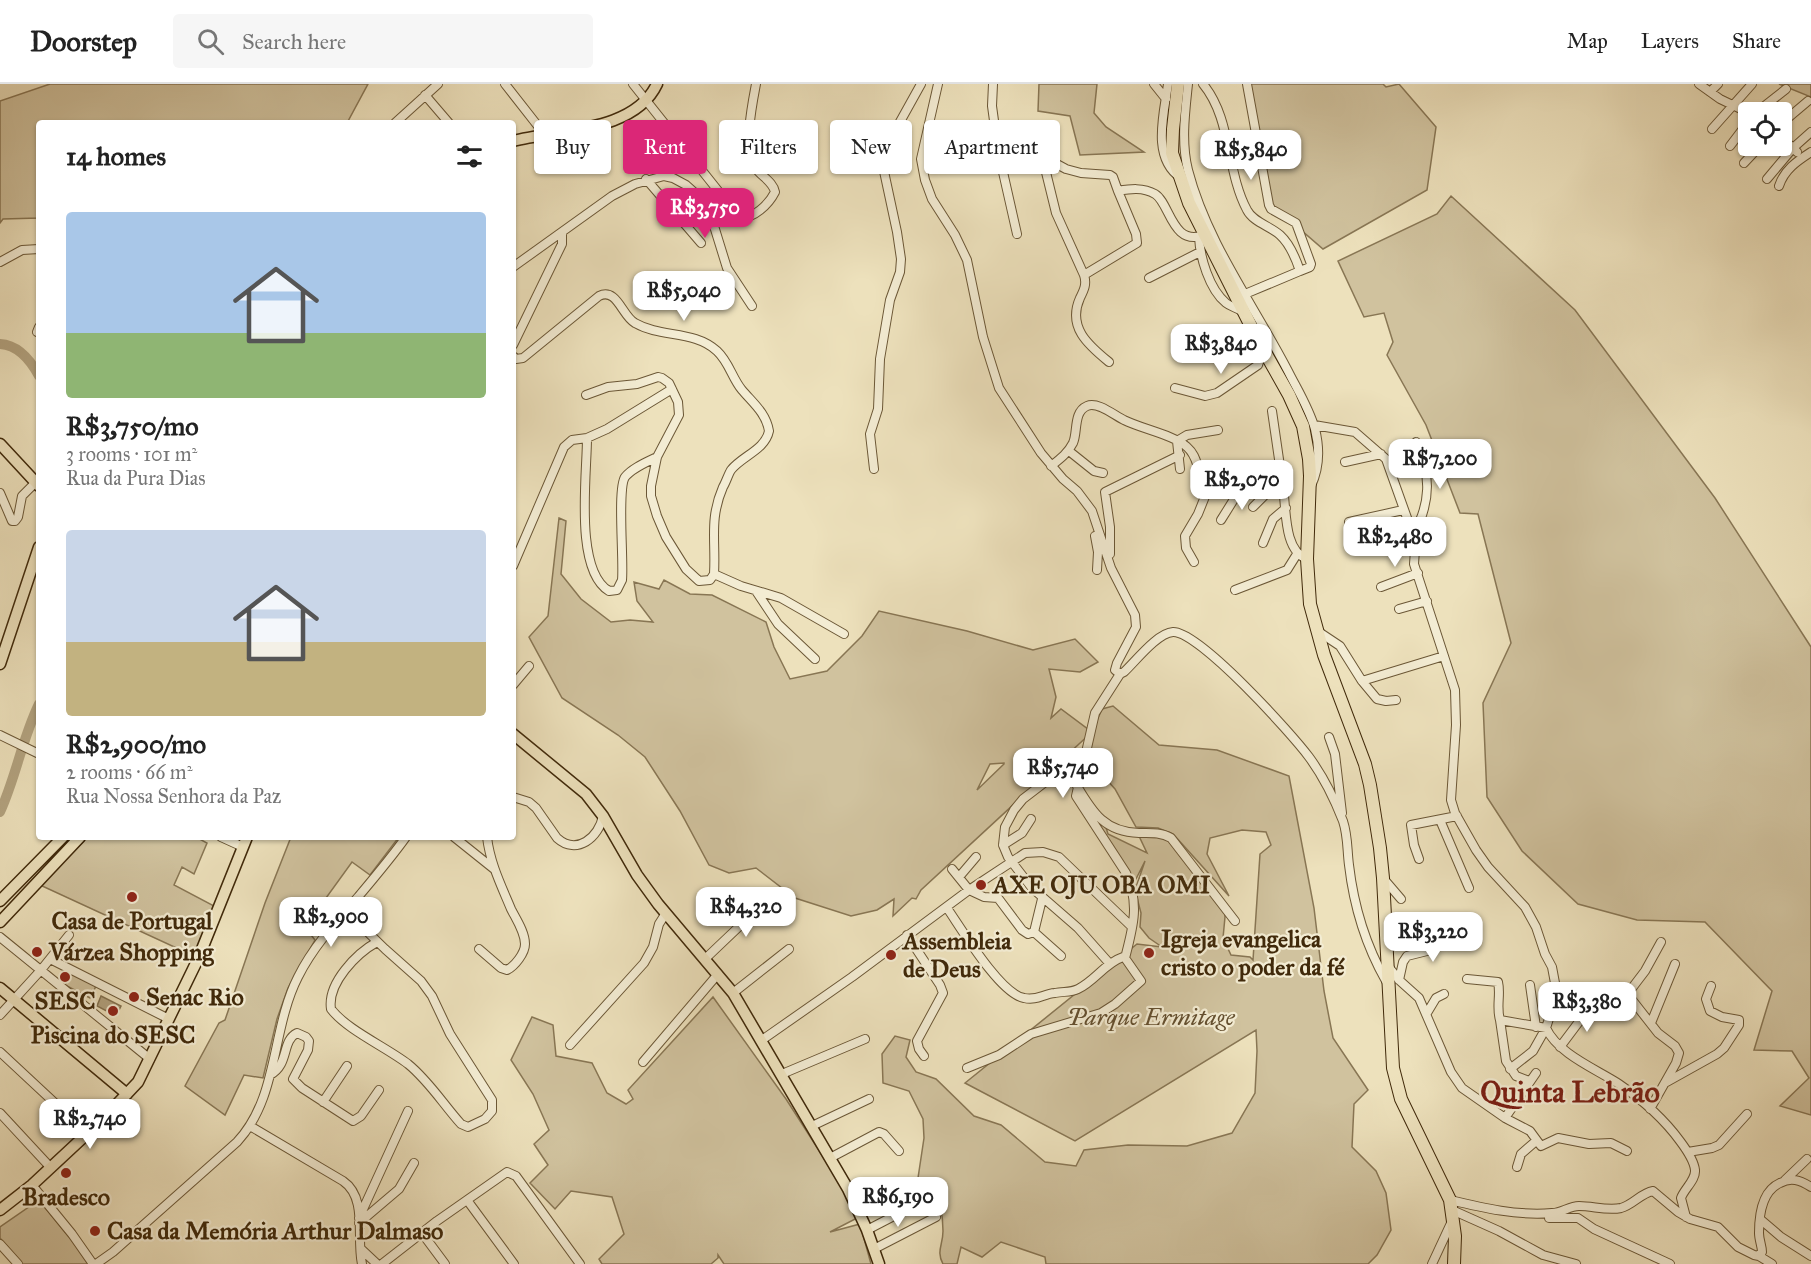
<!DOCTYPE html>
<html lang="en">
<head>
<meta charset="utf-8">
<style>
  body { margin:0; font-family:"IM FELL Great Primer",serif; background:#f6f6f6; color:#222; height:100vh; display:flex; flex-direction:column; font-size:22px; white-space:nowrap }
  * { box-sizing:border-box; margin:0 }
  p { font-size:20px; color:#767676 }
  .icon { flex:none; width:33px; height:33px; fill:none; stroke:currentColor; stroke-width:2; stroke-linecap:round; stroke-linejoin:round }
  .map { position:relative; flex:1; overflow:hidden }
  .panel { position:absolute; left:36px; top:36px; width:480px; height:720px; display:flex; flex-direction:column; background:#fff; border-radius:6px; box-shadow:0 2px 4px #0004 }
  .panel>* { flex:none }
  .top-card { position:absolute; left:534px; top:36px; width:570px; height:54px; display:flex; gap:12px }
  .tools { position:absolute; left:1738px; top:18px; display:grid; gap:12px }
  .tools a { display:grid; place-items:center; width:54px; height:54px; border-radius:6px; background:#fff; box-shadow:0 2px 4px #0004; font-size:30px }
  .price { position:absolute; translate:-50% -51px; padding:0 14px; border-radius:12px; background:#fff; color:#222; font-size:20px; line-height:39px; filter:drop-shadow(0 2px 3px #0008) }
  .price::after { content:''; position:absolute; left:50%; top:36px; width:18px; height:14px; margin-left:-9px; background:inherit; clip-path:polygon(0 0,100% 0,50% 100%) }
  .price.active { background:#db2777; color:#fff }
  ul { padding:0; list-style:none }
  li { display:grid; align-content:center; gap:12px; height:318px; padding:0 30px }
  li span { display:grid; place-items:center; height:186px; border-radius:6px; color:#555 }
  li>.icon { margin-inline-start:auto }
  span .icon { width:108px; height:108px; fill:#fffc; stroke-width:1 }
  li b { font-size:26px }
  h2 { display:flex; justify-content:space-between; align-items:center; height:72px; padding:0 30px; font-size:26px }
  .chip { padding:0 21px; border-radius:6px; background:#fff; box-shadow:0 2px 4px #0004; font-size:21px; line-height:54px }
  .chip.active { background:#db2777; color:#fff }
  header { display:flex; align-items:center; gap:36px; box-sizing:border-box; height:84px; padding:0 30px; background:#fff; border-bottom:2px solid #e0e0e0 }
  header strong { font-size:28px }
  nav { display:flex; gap:33px; margin-inline-start:auto; font-size:21px }
  .search { width:420px; height:54px; background:#f6f6f6; display:flex; align-items:center; gap:15px; box-sizing:border-box; padding:0 21px; border-radius:6px; color:#767676; font-size:22px }
  .map>svg:first-child { display:block }
  .green { fill:#d0c29e; stroke:#887654; stroke-width:1.5; fill-rule:evenodd }
  .water { fill:#b2a27f; stroke:#847250; stroke-width:1.5 }
  .lines { fill:none; stroke-linecap:round; stroke-linejoin:round }
  .river { stroke:#b2a27f; stroke-width:10 }
  .minor-casing { stroke:#6b5736; stroke-width:10 }
  .major-casing { stroke:#40290a; stroke-width:13 }
  .highway-casing { stroke:#40290a; stroke-width:14 }
  .minor { stroke:#f3ecd3; stroke-width:8 }
  .major { stroke:#ede1bc; stroke-width:10 }
  .highway { stroke:#ede1bc; stroke-width:12 }
  .poi-dot { fill:#8f2418; stroke:#f3ecd3; stroke-width:2 }
  .labels { text-anchor:middle; stroke-width:4.5; stroke-linejoin:round; paint-order:stroke }
  .poi-label { font-size:24px; font-weight:bold; fill:#40290a; stroke:#f3ecd3; text-anchor:start }
  .park-label { font-size:24px; font-style:italic; fill:#644f2f; stroke:#f3ecd3 }
  .district-label { font-size:30px; font-weight:bold; fill:#7a1f14; stroke:#f3ecd3 }
</style>
</head>
<body>
<header>
<strong>Doorstep</strong>
<div class="search"><svg class="icon" aria-label="search" viewBox="0 0 24 24"><circle cx="10" cy="10" r="6"/><path d="M15 15l6 6"/></svg>Search here</div>
<nav><a>Map</a><a>Layers</a><a>Share</a></nav>
</header>
<div class="map">
<svg width="1811" height="1180" viewBox="0 0 1811 1180">
  <rect width="100%" height="100%" fill="#ede1bc"/>
  <filter id="stains"><feTurbulence type="fractalNoise" baseFrequency=".00333" numOctaves="4"/><feColorMatrix values="0 0 0 0 .2 0 0 0 0 .09 0 0 0 0 .02 0 0 0 .5 -.17"/></filter>
  <radialGradient id="worn" r=".72"><stop offset=".6" stop-color="#630" stop-opacity="0"/><stop offset="1" stop-color="#630" stop-opacity=".3"/></radialGradient>
  <path class="green" d="M 50,0 L 368,0 L 347,39 L 39,39 L 39,134 L 3,135 L 0,139 L 0,17 Z
    M 1039,0 L 1097,0 L 1094,29 L 1106,43 L 1144,68 L 1080,71 L 1070,32 L 1038,27 Z
    M 1247,0 L 1383,0 L 1386,3 L 1399,0 L 1436,43 L 1427,106 L 1323,165 L 1271,120 Z
    M 1779,0 L 1811,0 L 1811,13 Z
    M 1451,112 L 1575,226 L 1715,414 L 1811,563 L 1811,1031 L 1780,1022 L 1809,994 L 1792,967 L 1754,966 L 1772,907 L 1705,838 L 1637,836 L 1578,820 L 1522,767 L 1487,713 L 1483,619 L 1511,559 L 1478,430 L 1460,429 L 1426,341 L 1387,271 L 1393,258 L 1384,229 L 1364,233 L 1338,177 L 1437,130 Z
    M 559,434 L 566,437 L 561,490 L 581,515 L 611,538 L 630,536 L 653,538 L 637,517 L 634,498 L 659,505 L 664,496 L 690,510 L 712,511 L 766,538 L 774,563 L 790,595 L 827,587 L 862,552 L 879,527 L 967,547 L 1033,566 L 1075,555 L 1098,578 L 1080,588 L 1049,585 L 1056,613 L 1051,634 L 1061,625 L 1092,648 L 1102,625 L 1113,622 L 1159,661 L 1217,666 L 1289,692 L 1314,824 L 1324,907 L 1333,954 L 1368,1006 L 1354,1020 L 1352,1063 L 1376,1087 L 1386,1109 L 1391,1146 L 1377,1171 L 1368,1180 L 1046,1180 L 1045,1173 L 1001,1158 L 982,1173 L 961,1163 L 957,1180 L 943,1180 C 936,1167 943,1161 943,1147 C 943,1130 940,1116 934,1100 L 918,1094 L 924,1054 L 923,1035 L 909,1007 L 883,999 L 882,970 L 895,952 L 910,956 L 906,973 L 916,988 L 936,995 L 974,1032 L 1001,1041 L 1045,1078 L 1076,1082 L 1084,1066 L 1128,1061 L 1187,1062 L 1232,1049 L 1255,1009 L 1257,967 L 1256,946 L 1075,1057 L 965,999 L 1137,860 L 1162,863 L 1149,854 L 1140,843 L 1141,829 L 1135,806 L 1145,777 L 1132,803 L 1076,708 L 1105,740 L 1108,750 L 1147,769 L 1138,750 L 1168,755 L 1224,819 L 1225,833 L 1223,854 L 1231,871 L 1250,873 L 1253,876 L 1260,770 L 1271,761 L 1266,748 L 1242,746 L 1210,754 L 1207,770 L 1229,812 L 1173,750 L 1158,744 L 1136,743 L 1115,705 L 1088,675 L 1092,648 L 921,806 L 916,815 L 912,814 L 893,832 L 894,815 L 877,826 L 851,832 L 795,814 L 756,784 L 729,789 L 709,781 L 680,727 L 645,673 L 618,651 L 562,614 L 529,553 L 548,532 ZM 1004,679 L 1004,680 L 977,706 L 990,680 Z
    M 88,753 L 196,753 L 207,759 L 194,790 L 182,783 L 174,801 L 216,823 L 196,873 L 40,801 Z
    M 291,753 L 399,753 L 370,791 L 352,778 L 305,843 L 315,856 L 288,904 L 277,935 L 263,994 L 244,991 L 225,1031 L 185,1002 L 219,939 L 225,936 L 265,819 Z
    M 71,890 L 96,902 L 90,914 L 65,901 Z
    M 713,913 L 786,1015 L 861,1132 L 830,1148 L 860,1140 L 871,1180 L 724,1180 L 718,1171 L 718,1174 L 711,1180 L 602,1180 L 599,1175 L 624,1150 L 612,1113 L 571,1107 L 555,1125 L 530,1099 L 548,1081 L 534,1060 L 549,1046 L 533,1010 L 511,976 L 532,933 L 553,941 L 556,972 L 592,979 L 607,1009 L 626,1020 L 633,1015 L 628,1006 Z
    M 39,1116 L 91,1180 L 22,1180 L 0,1154 L 0,1143 Z"/>
  <path class="water" d="M 101,912 L 121,922 L 116,932 L 97,922 Z"/>
  <g class="lines">
    <path class="river" d="M 0,260 C 18,261 31,277 39,292
      M 0,728 C 16,693 22,655 39,620"/>
    <g class="minor-casing">
      <path id="minor" d="M 505,0 L 545,51
        M 633,0 L 739,133 C 753,136 769,120 775,108 C 773,97 760,92 755,83 C 743,64 752,21 756,0
        M 938,0 L 921,75 L 925,96 L 932,115 L 955,151 L 967,176 L 983,253 L 999,304 L 1041,369 L 1063,395 L 1077,407 L 1092,427 L 1111,484 L 1135,531 L 1136,543 L 1117,579 L 1115,586 L 1120,590 L 1124,588 C 1135,578 1157,549 1173,548 C 1199,547 1292,650 1309,673 C 1323,692 1334,714 1343,737 C 1348,752 1347,766 1349,781 C 1354,824 1365,860 1386,897
        M 993,0 L 992,22 L 998,66
        M 1154,0 L 1166,15
        M 1168,0 C 1164,30 1151,74 1181,94
        M 1188,0 C 1185,29 1181,58 1188,86 C 1207,159 1254,221 1288,287 C 1297,305 1309,324 1315,345 C 1320,365 1320,383 1311,402
        M 1203,0 C 1232,35 1226,87 1247,126 C 1253,138 1270,142 1280,151 C 1290,160 1296,175 1300,187 L 1245,210
        M 1247,0 L 1269,121 L 1271,125 L 1296,139 L 1311,180 L 1310,183 L 1300,187
        M 1699,0 L 1720,15 L 1749,29
        M 1710,8 L 1718,0
        M 425,11 L 449,39
        M 1757,28 L 1786,5
        M 395,39 L 438,0
        M 1782,39 L 1808,17
        M 1712,45 L 1752,0
        M 1782,54 L 1797,68
        M 1730,62 L 1749,37
        M 1042,72 L 1056,129 L 1084,191
        M 1744,79 L 1760,62
        M 646,95 L 701,159
        M 1767,95 L 1793,64 L 1811,48
        M 1779,102 C 1784,86 1797,77 1811,68
        M 1017,150 L 998,66 L 1042,72 L 1066,85 L 1081,89 L 1110,91 L 1113,93 L 1118,107 C 1130,105 1143,103 1155,110 C 1170,119 1172,163 1204,151
        M 1199,153 C 1200,173 1209,205 1226,219 C 1231,223 1238,224 1243,228
        M 0,178 L 22,166 L 39,165
        M 513,183 L 612,112 L 635,100 L 664,92 L 673,94 L 686,101 L 704,117 L 710,129 L 727,184 L 752,222
        M 1149,194 L 1200,168
        M 37,248 L 39,243
        M 513,261 L 562,160 L 562,149
        M 513,272 L 516,275 L 523,274 L 599,212 C 617,203 622,232 635,239 C 661,254 694,246 717,267 C 729,278 732,294 742,306 C 753,319 766,329 769,347 C 765,366 742,372 731,386 C 728,391 726,398 723,403 C 709,435 716,457 714,490 L 710,496 L 699,497 L 686,485 L 666,453 L 657,432 L 651,412 L 651,402 L 657,373 L 679,331 L 678,318 L 669,299 L 662,294 L 658,293 L 637,300 L 608,303 L 586,311
        M 1109,278 C 1088,261 1067,243 1080,214 C 1084,206 1087,200 1084,191 L 1137,159 L 1136,150 L 1118,107
        M 1175,304 L 1205,312 L 1217,309 L 1258,281 L 1263,265
        M 1272,327 L 1282,396
        M 1314,341 L 1355,348 L 1386,375 L 1411,445 L 1415,466 L 1414,480 L 1455,606 L 1456,641 L 1451,716 L 1455,729 L 1476,766 L 1488,783 L 1525,823 L 1536,843 L 1545,870 L 1552,883 L 1555,899 L 1555,916 L 1546,944 C 1558,970 1596,985 1619,1000 C 1641,1015 1664,1035 1680,1057 C 1686,1065 1694,1076 1695,1086 C 1696,1096 1684,1105 1681,1114 L 1686,1133
        M 1069,367 L 1094,387 L 1103,389
        M 657,373 C 647,378 632,384 625,393 C 617,405 624,476 622,496 L 617,506 L 609,507 C 574,486 587,391 587,354 L 607,345 L 672,305
        M 1345,378 L 1381,370
        M 1051,382 C 1060,375 1068,369 1073,359 C 1078,348 1073,328 1087,322 C 1098,317 1115,332 1124,336 C 1142,345 1174,351 1187,363 C 1202,376 1193,393 1215,402 C 1232,409 1242,402 1259,398 C 1266,397 1274,397 1282,396 C 1287,421 1282,466 1307,475
        M 874,385 L 870,350 L 878,325 L 880,275 L 890,216 L 900,188 L 901,175 L 897,148 L 882,78 L 886,63 L 921,0
        M 1180,385 L 1177,357 L 1187,351 L 1218,346
        M 0,409 L 12,437 L 15,437 L 18,433 L 22,412 L 36,398
        M 1253,423 L 1267,409 L 1284,409
        M 1221,436 L 1241,404
        M 1349,438 L 1403,426
        M 1095,452 L 1098,468 L 1097,486
        M 1412,452 C 1431,421 1432,391 1416,358
        M 1263,459 L 1273,435 L 1286,424
        M 1110,470 L 1110,443 L 1105,408 L 1180,371
        M 1194,478 L 1186,464 L 1185,452 L 1198,430 L 1210,400
        M 513,482 L 564,363 L 572,356 L 587,354
        M 714,490 L 741,502 L 781,514 L 844,550
        M 1381,503 L 1418,489
        M 1235,506 L 1287,486 L 1297,470
        M 756,507 L 778,540 L 815,575
        M 1399,525 L 1427,517
        M 1316,546 L 1340,562 L 1362,597 L 1377,615 L 1386,617 L 1396,616
        M 1120,590 L 1095,629 L 1076,712 L 1126,789 C 1140,820 1133,843 1125,874
        M 1362,597 L 1444,572
        M 513,601 L 529,582
        M 0,651 L 39,670
        M 1329,653 L 1335,670 L 1342,729
        M 1053,692 L 1023,715 L 1014,726 L 1005,743 L 1003,761 L 1008,773 L 1032,804 L 1078,844 L 1110,880
        M 1077,702 C 1093,729 1105,748 1139,749 C 1150,749 1161,748 1171,754 L 1235,837
        M 513,713 L 529,718 L 536,724 L 557,754 C 577,772 599,753 603,732
        M 1440,736 L 1469,804
        M 221,753 L 243,763
        M 454,753 L 494,785
        M 1003,761 L 1022,749 L 1031,735
        M 1419,775 L 1414,761 L 1411,741 L 1457,732
        M 952,785 L 969,806 L 984,813 L 998,814 L 1022,846 L 1028,850 L 1034,848 L 1042,815
        M 959,793 L 976,773
        M 1383,794 L 1401,815
        M 947,824 C 961,844 1000,910 1024,914 C 1037,917 1043,910 1055,909 C 1063,907 1070,909 1078,905 C 1095,897 1105,879 1123,873 L 1125,874 L 1141,897 L 1115,920 L 1101,929 L 1031,950 L 999,971 L 967,984
        M 346,827 L 385,865 L 421,897 L 432,912 L 450,950 L 492,1016 L 492,1027 L 485,1035 L 468,1043 L 461,1040 C 443,1020 429,997 408,980 C 386,963 347,946 331,925 C 327,899 357,869 377,858
        M 1034,848 L 1061,872
        M 907,851 L 940,901 L 943,909 L 917,957 L 919,965 L 924,972
        M 0,853 L 150,975
        M 479,865 L 501,884 L 507,886 C 515,882 525,869 525,860 C 525,848 516,835 511,825 C 501,801 490,779 487,753
        M 50,875 L 169,935
        M 705,875 L 768,815
        M 1388,882 L 1399,896 L 1419,914 L 1451,988 L 1462,1004 L 1505,1034 L 1530,1047 L 1541,1062 L 1558,1054 L 1589,1060 L 1611,1059 L 1627,1067
        M 1467,895 L 1498,898 C 1501,910 1496,923 1500,936 L 1546,944 L 1533,967 L 1510,985
        M 1399,896 L 1403,878 L 1407,872 L 1431,866 L 1447,847
        M 1530,901 L 1536,943
        M 733,909 L 789,865
        M 1427,929 L 1436,914 L 1444,910
        M 0,931 L 41,886 L 69,851
        M 1500,936 L 1506,977 L 1516,992 L 1529,997
        M 1651,939 L 1675,880
        M 762,956 L 852,893 L 969,806 L 1025,769 L 1043,768 L 1059,773 L 1132,843
        M 570,961 L 644,879 L 653,863 L 659,840 L 666,829
        M 1560,963 L 1593,919
        M 0,968 L 87,1049
        M 643,978 L 718,890
        M 782,990 L 865,955
        M 270,991 C 290,980 281,957 297,949 L 306,953 L 309,957 L 308,966 L 293,995 L 302,1004 L 353,1037 L 361,1032 L 379,1006
        M 1665,999 L 1717,970 L 1724,964 L 1739,941 L 1739,936 L 1722,933 L 1710,927 L 1706,915 L 1711,902
        M 323,1018 L 347,982
        M 1650,1025 L 1676,979 L 1679,969 L 1675,962 L 1658,949 L 1629,912 L 1629,908 L 1645,887 L 1661,858
        M 0,1029 L 51,1084
        M 1505,1034 L 1536,989
        M 250,1042 L 343,1097 C 368,1114 356,1154 362,1180
        M 812,1042 L 869,1015
        M 1688,1068 L 1712,1064 L 1719,1061 L 1747,1030
        M 830,1074 L 879,1048 L 884,1050 L 899,1067
        M 1517,1083 L 1521,1070 L 1536,1057
        M 1785,1096 L 1807,1075
        M 32,1101 L 72,1150 L 93,1180
        M 467,1116 L 514,1180
        M 1450,1116 C 1483,1124 1518,1132 1552,1129 C 1562,1129 1569,1122 1579,1122 C 1593,1122 1607,1127 1621,1124 C 1633,1121 1641,1109 1653,1107 L 1678,1128 L 1690,1135 L 1718,1143 L 1738,1163 L 1754,1171 L 1759,1172 L 1772,1180
        M 1452,1126 L 1499,1147 L 1543,1171 L 1576,1180
        M 359,1134 L 408,1027
        M 1549,1134 L 1578,1134 L 1594,1145 L 1670,1180
        M 1760,1135 L 1781,1153 L 1811,1172
        M 359,1139 L 399,1105 L 414,1079
        M 867,1146 L 917,1120
        M 422,1149 L 445,1180
        M 0,1160 L 18,1180
        M 361,1165 L 377,1180
        M 874,1165 L 936,1133
        M 1759,1172 L 1762,1168 C 1762,1162 1759,1156 1759,1149 C 1759,1130 1762,1107 1780,1099 C 1791,1093 1800,1096 1811,1103
        M 96,1180 L 113,1168 L 237,1058 C 279,1013 271,946 298,893 C 313,863 335,839 358,813 C 374,794 391,774 406,753
        M 382,1180 L 437,1137 L 507,1088 L 516,1092 L 580,1180
        M 1432,1180 L 1452,1137"/>
    </g>
    <g class="major-casing">
      <path id="major" d="M 513,57 C 558,45 634,49 657,0
        M 0,360 L 39,402
        M 0,580 L 39,463
        M 513,650 L 586,710 L 603,732 L 637,791 L 658,820 L 733,909 L 848,1105 L 867,1146 L 879,1180
        M 0,817 L 63,753
        M 0,838 L 80,753
        M 0,904 L 127,1010
        M 0,1126 L 32,1101 L 104,1034 L 138,998 L 198,875 L 247,753"/>
    </g>
    <g class="highway-casing">
      <path id="highway" d="M 1178,0 L 1173,45 L 1172,69 L 1189,119 L 1258,256 L 1289,311 L 1303,342 L 1309,375 L 1310,392 L 1307,475 L 1310,520 L 1324,571 L 1365,680 L 1370,701 L 1380,764 L 1383,794 L 1393,984 L 1401,1015 L 1450,1116 L 1455,1152 L 1454,1180"/>
    </g>
    <use href="#minor" class="minor"/>
    <use href="#major" class="major"/>
    <use href="#highway" class="highway"/>
  </g>
  <g class="poi-dot">
    <circle cx="981" cy="801" r="6"/>
    <circle cx="132" cy="813" r="6"/>
    <circle cx="37" cy="868" r="6"/>
    <circle cx="1149" cy="869" r="6"/>
    <circle cx="891" cy="871" r="6"/>
    <circle cx="65" cy="893" r="6"/>
    <circle cx="134" cy="913" r="6"/>
    <circle cx="113" cy="927" r="6"/>
    <circle cx="66" cy="1089" r="6"/>
    <circle cx="95" cy="1147" r="6"/>
  </g>
  <g class="labels">
    <g class="poi-label">
      <text x="993" y="809">AXE OJU OBA OMI</text>
      <text x="132" y="845" text-anchor="middle">Casa de Portugal</text>
      <text x="1161" y="863">Igreja evangelica<tspan x="1161" dy="28">cristo o poder da fé</tspan></text>
      <text x="903" y="865">Assembleia<tspan x="903" dy="28">de Deus</tspan></text>
      <text x="49" y="876">Várzea Shopping</text>
      <text x="146" y="921">Senac Rio</text>
      <text x="65" y="925" text-anchor="middle">SESC</text>
      <text x="113" y="959" text-anchor="middle">Piscina do SESC</text>
      <text x="66" y="1121" text-anchor="middle">Bradesco</text>
      <text x="107" y="1155">Casa da Memória Arthur Dalmaso</text>
    </g>
    <g class="park-label">
      <text x="1151" y="941">Parque Ermitage</text>
    </g>
    <g class="district-label">
      <text x="1570" y="1018">Quinta Lebrão</text>
    </g>
  </g>
  <rect width="100%" height="100%" filter="url(#stains)"/>
  <rect width="100%" height="100%" fill="url(#worn)"/>
</svg>
<div class="tools">
<a><svg class="icon" aria-label="locate" viewBox="0 0 24 24"><circle cx="12" cy="12" r="6"/><path d="M12 2v4M12 18v4M2 12h4M18 12h4"/></svg></a>
</div>
<b class="price" style="left:1251px;top:97px">R$5,840</b>
<b class="price active" style="left:705px;top:155px">R$3,750</b>
<b class="price" style="left:684px;top:238px">R$5,040</b>
<b class="price" style="left:1221px;top:291px">R$3,840</b>
<b class="price" style="left:1440px;top:406px">R$7,200</b>
<b class="price" style="left:1242px;top:427px">R$2,070</b>
<b class="price" style="left:1395px;top:484px">R$2,480</b>
<b class="price" style="left:1063px;top:715px">R$5,740</b>
<b class="price" style="left:746px;top:854px">R$4,320</b>
<b class="price" style="left:331px;top:864px">R$2,900</b>
<b class="price" style="left:1433px;top:879px">R$3,220</b>
<b class="price" style="left:1587px;top:949px">R$3,380</b>
<b class="price" style="left:90px;top:1066px">R$2,740</b>
<b class="price" style="left:898px;top:1144px">R$6,190</b>
<div class="top-card">
<a class="chip">Buy</a>
<a class="chip active">Rent</a>
<a class="chip">Filters</a>
<a class="chip">New</a>
<a class="chip">Apartment</a>
</div>
<section class="panel">
<h2>14 homes<svg class="icon" aria-label="filters" viewBox="0 0 24 24"><path d="M4 7h16M4 17h16"/><circle cx="9" cy="7" r="2"/><circle cx="15" cy="17" r="2"/></svg></h2>
<ul>
<li><span style="background:linear-gradient(#a9c7e8 65%,#8fb573 0)"><svg class="icon" aria-label="home" viewBox="0 0 24 24"><path d="M3 11l9-7 9 7M6 9v11h12V9"/></svg></span><div><b>R$3,750/mo</b><p>3 rooms · 101 m²</p><p>Rua da Pura Dias</p></div></li>
<li><span style="background:linear-gradient(#c9d6e8 60%,#c2b280 0)"><svg class="icon" aria-label="home" viewBox="0 0 24 24"><path d="M3 11l9-7 9 7M6 9v11h12V9"/></svg></span><div><b>R$2,900/mo</b><p>2 rooms · 66 m²</p><p>Rua Nossa Senhora da Paz</p></div></li>
</ul>
</section>
</div>
</body>
</html>
